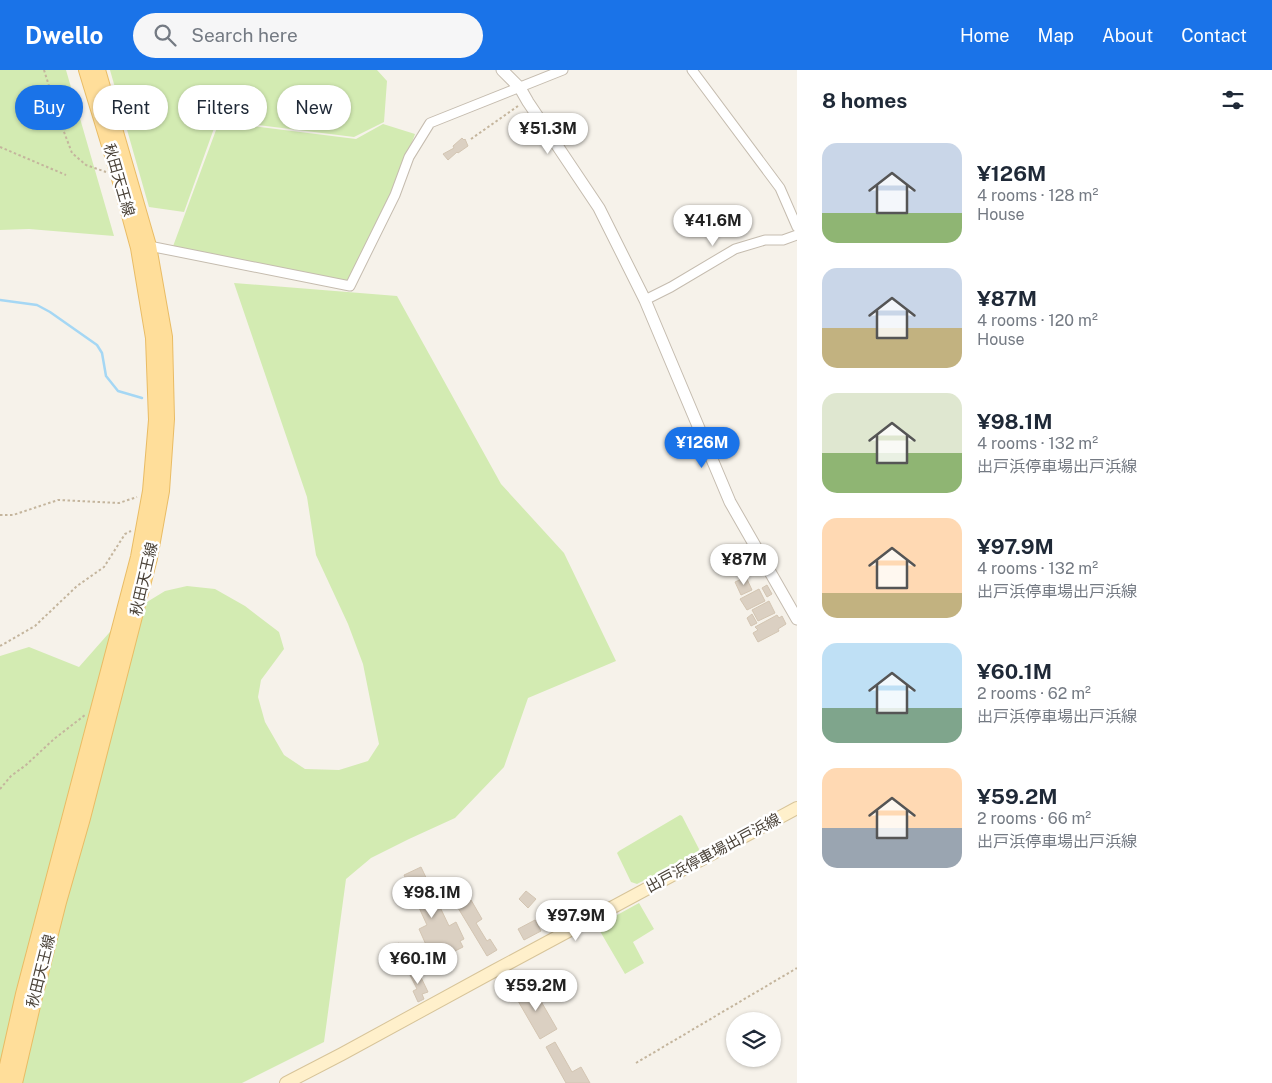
<!DOCTYPE html>
<html lang="en">
<head>
<meta charset="utf-8">
<style>
  body { margin:0; font-family:"Public Sans","Noto Sans JP",sans-serif; background:#f6f6f7; color:#1f2937; height:100vh; display:flex; flex-direction:column; font-size:19px; white-space:nowrap }
  * { box-sizing:border-box; margin:0 }
  p { font-size:16px; color:#747a83 }
  .icon { flex:none; width:28px; height:28px; fill:none; stroke:currentColor; stroke-width:2; stroke-linecap:round; stroke-linejoin:round }
  .map { position:relative; flex:1; overflow:hidden }
  .sheet { display:flex; flex-direction:column; background:#fff; width:475px }
  .sheet>* { flex:none }
  .banner { position:absolute; left:15px; top:15px; width:475px; height:45px; display:flex; gap:10px }
  .tools { position:absolute; left:726px; top:942px; display:grid; gap:10px }
  .tools a { display:grid; place-items:center; width:55px; height:55px; border-radius:50%; background:#fff; box-shadow:0 1px 4px #0004; font-size:25px }
  .price { position:absolute; translate:-50% -42px; padding:0 11px; border-radius:18px; background:#fff; color:#222; font-size:16px; line-height:32px; filter:drop-shadow(0 1px 2px #0008) }
  .price::after { content:''; position:absolute; left:50%; top:30px; width:15px; height:11px; margin-left:-8px; background:inherit; clip-path:polygon(0 0,100% 0,50% 100%) }
  .price.selected { background:#1a73e8; color:#fff }
  ul { padding:0; list-style:none }
  li { display:flex; align-items:center; gap:15px; height:125px; padding:0 25px }
  li span { display:grid; place-items:center; flex:none; width:140px; height:100px; border-radius:15px; color:#555 }
  li>.icon { margin-inline-start:auto }
  span .icon { width:60px; height:60px; fill:#fffc; stroke-width:1 }
  li b { font-size:21px }
  h2 { display:flex; justify-content:space-between; align-items:center; height:60px; padding:0 25px; font-size:21px }
  .tag { padding:0 18px; border-radius:22px; background:#fff; box-shadow:0 1px 4px #0004; font-size:18px; line-height:45px }
  .tag.selected { background:#1a73e8; color:#fff }
  header { display:flex; align-items:center; gap:30px; box-sizing:border-box; height:70px; padding:0 25px; background:#1a73e8; color:#fff }
  header strong { font-size:24px }
  nav { display:flex; gap:28px; margin-inline-start:auto; font-size:18px }
  .search { width:350px; height:45px; background:#f6f6f7; display:flex; align-items:center; gap:12px; box-sizing:border-box; padding:0 18px; border-radius:28px; color:#747a83; font-size:19px }
  main { display:flex; flex:1; min-height:0 }
  .map>svg:first-child { display:block }
  .green { fill:#d3ebb2 }
  .lines { fill:none; stroke-linecap:round; stroke-linejoin:round }
  .stream { stroke:#a5d7f4; stroke-width:2.5 }
  .building { fill:#dbd0c2; stroke:#d3c5b2 }
  .minor-casing { stroke:#c5bcaf; stroke-width:11 }
  .tertiary-casing { stroke:#c5bcaf; stroke-width:13 }
  .secondary-casing { stroke:#d7c499; stroke-width:14 }
  .primary-casing { stroke:#e9bc65; stroke-width:16 }
  .path { stroke:#c4b59d; stroke-width:2; stroke-dasharray:2.5 2.5; stroke-linecap:butt }
  .minor { stroke:#fff; stroke-width:9 }
  .tertiary { stroke:#fff; stroke-width:11 }
  .secondary { stroke:#fff0cb; stroke-width:12 }
  .primary { stroke:#ffde9a; stroke-width:14 }
  .labels { text-anchor:middle; stroke-width:5; stroke-linejoin:round; paint-order:stroke }
  .street-label { font-size:15px; fill:#4a4238; stroke:#fff }
</style>
</head>
<body>
<header>
<strong>Dwello</strong>
<div class="search"><svg class="icon" aria-label="search" viewBox="0 0 24 24"><circle cx="10" cy="10" r="6"/><path d="M15 15l6 6"/></svg>Search here</div>
<nav><a>Home</a><a>Map</a><a>About</a><a>Contact</a></nav>
</header>
<main>
<div class="map">
<svg width="797" height="1013" viewBox="0 0 797 1013">
  <rect width="100%" height="100%" fill="#f6f2ea"/>
  <path class="green" d="M 0,0 L 66,0 L 114,166 L 29,159 L 0,160 Z
    M 110,0 L 377,0 L 387,11 L 384,52 L 354,67 L 217,50 L 184,142 L 149,137 Z
    M 219,52 L 356,69 L 383,54 L 415,64 L 394,122 L 348,214 L 172,179 Z
    M 234,213 L 397,226 L 501,414 L 564,483 L 616,591 L 528,628 L 504,697 L 455,748 L 409,769 L 371,788 L 346,809 L 324,972 L 242,1013 L 0,1013 L 0,586 L 29,577 L 79,597 L 124,546 L 165,521 L 187,516 L 215,519 L 245,536 L 279,562 L 284,579 L 261,610 L 258,627 L 265,652 L 284,685 L 305,699 L 339,700 L 368,691 L 379,674 L 363,594 L 348,554 L 316,485 L 307,427 Z
    M 680,745 L 682,746 L 699,779 L 698,783 L 637,814 L 631,812 L 617,783 L 619,781 Z
    M 639,833 L 654,859 L 633,872 L 644,893 L 625,904 L 597,856 Z"/>
  <g class="lines">
    <path class="stream" d="M 0,230 L 37,235 L 50,242 L 97,275 L 102,283 L 106,306 L 118,321 L 142,328"/>
  </g>
  <path class="building" d="M 462,68 L 464,70 L 465,69 L 468,76 L 458,83 L 457,82 L 448,90 L 443,84 L 454,78 L 453,76 Z
    M 751,483 L 754,491 L 743,495 L 744,498 L 728,503 L 724,490 Z
    M 746,507 L 752,520 L 741,525 L 735,512 Z
    M 767,515 L 772,524 L 767,527 L 762,518 Z
    M 759,519 L 765,531 L 747,540 L 740,529 Z
    M 769,531 L 775,543 L 758,551 L 752,540 Z
    M 752,544 L 757,553 L 751,556 L 747,548 Z
    M 777,545 L 779,548 L 782,546 L 786,554 L 778,559 L 779,561 L 758,572 L 753,563 L 758,560 L 755,557 Z
    M 421,797 L 449,856 L 456,852 L 464,869 L 460,871 L 463,877 L 453,882 L 451,878 L 439,883 L 438,881 L 427,886 L 429,890 L 420,894 L 414,883 L 427,877 L 419,859 L 427,855 L 404,805 Z
    M 457,812 L 469,832 L 471,830 L 482,849 L 476,853 L 487,871 L 490,869 L 497,880 L 487,886 L 446,818 Z
    M 526,821 L 536,829 L 528,838 L 519,829 Z
    M 535,850 L 541,861 L 524,870 L 518,859 Z
    M 399,873 L 411,899 L 403,902 L 391,877 Z
    M 417,899 L 428,922 L 422,924 L 424,929 L 418,932 L 413,921 L 417,919 L 409,903 Z
    M 531,914 L 557,959 L 540,969 L 514,924 Z
    M 555,972 L 572,1002 L 581,997 L 590,1013 L 566,1013 L 546,977 Z"/>
  <g class="lines">
    <g class="minor-casing">
      <path id="minor" d="M 692,0 L 780,118 L 797,157
        M 149,176 L 350,216 L 395,125 L 409,87 L 430,53 L 563,0
        M 645,230 L 671,217 L 735,179 L 765,170 L 783,170 L 797,165"/>
    </g>
    <g class="tertiary-casing">
      <path id="tertiary" d="M 502,0 L 520,18 L 528,32 L 599,138 L 645,230 L 730,432 L 797,549"/>
    </g>
    <g class="secondary-casing">
      <path id="secondary" d="M 286,1013 L 342,984 L 494,901 L 797,738"/>
    </g>
    <g class="primary-casing">
      <path id="primary" d="M 3,1013 L 23,924 L 138,487 L 150,421 L 156,350 L 153,268 L 138,178 L 118,105 L 86,0
        M 15,1013 L 35,927 L 59,832 L 83,748 L 150,488 L 162,421 L 167,349 L 165,267 L 149,176 L 98,0"/>
    </g>
    <path class="path" d="M 44,0 L 61,54 L 72,83 L 86,95 L 106,102
      M 471,69 L 518,36
      M 0,77 L 66,105
      M 0,445 L 13,445 L 58,430 L 119,433 L 137,427
      M 0,576 L 35,556 L 77,516 L 104,497 L 125,464 L 131,461
      M 0,719 L 11,706 L 26,695 L 54,669 L 85,645
      M 636,993 L 797,898"/>
    <use href="#minor" class="minor"/>
    <use href="#tertiary" class="tertiary"/>
    <use href="#secondary" class="secondary"/>
    <use href="#primary" class="primary"/>
  </g>
  <g class="labels">
    <g class="street-label">
      <text transform="translate(119 110) rotate(74)" y="5">秋田天王線</text>
      <text transform="translate(144 509) rotate(-77)" y="5">秋田天王線</text>
      <text transform="translate(713 783) rotate(-28)" y="5">出戸浜停車場出戸浜線</text>
      <text transform="translate(41 901) rotate(-76)" y="5">秋田天王線</text>
    </g>
  </g>
</svg>
<div class="tools">
<a><svg class="icon" aria-label="layers" viewBox="0 0 24 24"><path d="M12 4l9 5-9 5-9-5zM3 14l9 5 9-5"/></svg></a>
</div>
<b class="price" style="left:548px;top:85px">¥51.3M</b>
<b class="price" style="left:713px;top:177px">¥41.6M</b>
<b class="price selected" style="left:702px;top:399px">¥126M</b>
<b class="price" style="left:744px;top:516px">¥87M</b>
<b class="price" style="left:432px;top:849px">¥98.1M</b>
<b class="price" style="left:576px;top:872px">¥97.9M</b>
<b class="price" style="left:418px;top:915px">¥60.1M</b>
<b class="price" style="left:536px;top:942px">¥59.2M</b>
<div class="banner">
<a class="tag selected">Buy</a>
<a class="tag">Rent</a>
<a class="tag">Filters</a>
<a class="tag">New</a>
</div>
</div>
<section class="sheet">
<h2>8 homes<svg class="icon" aria-label="filters" viewBox="0 0 24 24"><path d="M4 7h16M4 17h16"/><circle cx="9" cy="7" r="2"/><circle cx="15" cy="17" r="2"/></svg></h2>
<ul>
<li><span style="background:linear-gradient(#c9d6e8 70%,#8fb573 0)"><svg class="icon" aria-label="home" viewBox="0 0 24 24"><path d="M3 11l9-7 9 7M6 9v11h12V9"/></svg></span><div><b>¥126M</b><p>4 rooms · 128 m²</p><p>House</p></div></li>
<li><span style="background:linear-gradient(#c9d6e8 60%,#c2b280 0)"><svg class="icon" aria-label="home" viewBox="0 0 24 24"><path d="M3 11l9-7 9 7M6 9v11h12V9"/></svg></span><div><b>¥87M</b><p>4 rooms · 120 m²</p><p>House</p></div></li>
<li><span style="background:linear-gradient(#dfe7d0 60%,#8fb573 0)"><svg class="icon" aria-label="home" viewBox="0 0 24 24"><path d="M3 11l9-7 9 7M6 9v11h12V9"/></svg></span><div><b>¥98.1M</b><p>4 rooms · 132 m²</p><p>出戸浜停車場出戸浜線</p></div></li>
<li><span style="background:linear-gradient(#ffd9b3 75%,#c2b280 0)"><svg class="icon" aria-label="home" viewBox="0 0 24 24"><path d="M3 11l9-7 9 7M6 9v11h12V9"/></svg></span><div><b>¥97.9M</b><p>4 rooms · 132 m²</p><p>出戸浜停車場出戸浜線</p></div></li>
<li><span style="background:linear-gradient(#bfe0f5 65%,#7fa58c 0)"><svg class="icon" aria-label="home" viewBox="0 0 24 24"><path d="M3 11l9-7 9 7M6 9v11h12V9"/></svg></span><div><b>¥60.1M</b><p>2 rooms · 62 m²</p><p>出戸浜停車場出戸浜線</p></div></li>
<li><span style="background:linear-gradient(#ffd9b3 60%,#9aa5b1 0)"><svg class="icon" aria-label="home" viewBox="0 0 24 24"><path d="M3 11l9-7 9 7M6 9v11h12V9"/></svg></span><div><b>¥59.2M</b><p>2 rooms · 66 m²</p><p>出戸浜停車場出戸浜線</p></div></li>
</ul>
</section>
</main>
</body>
</html>
